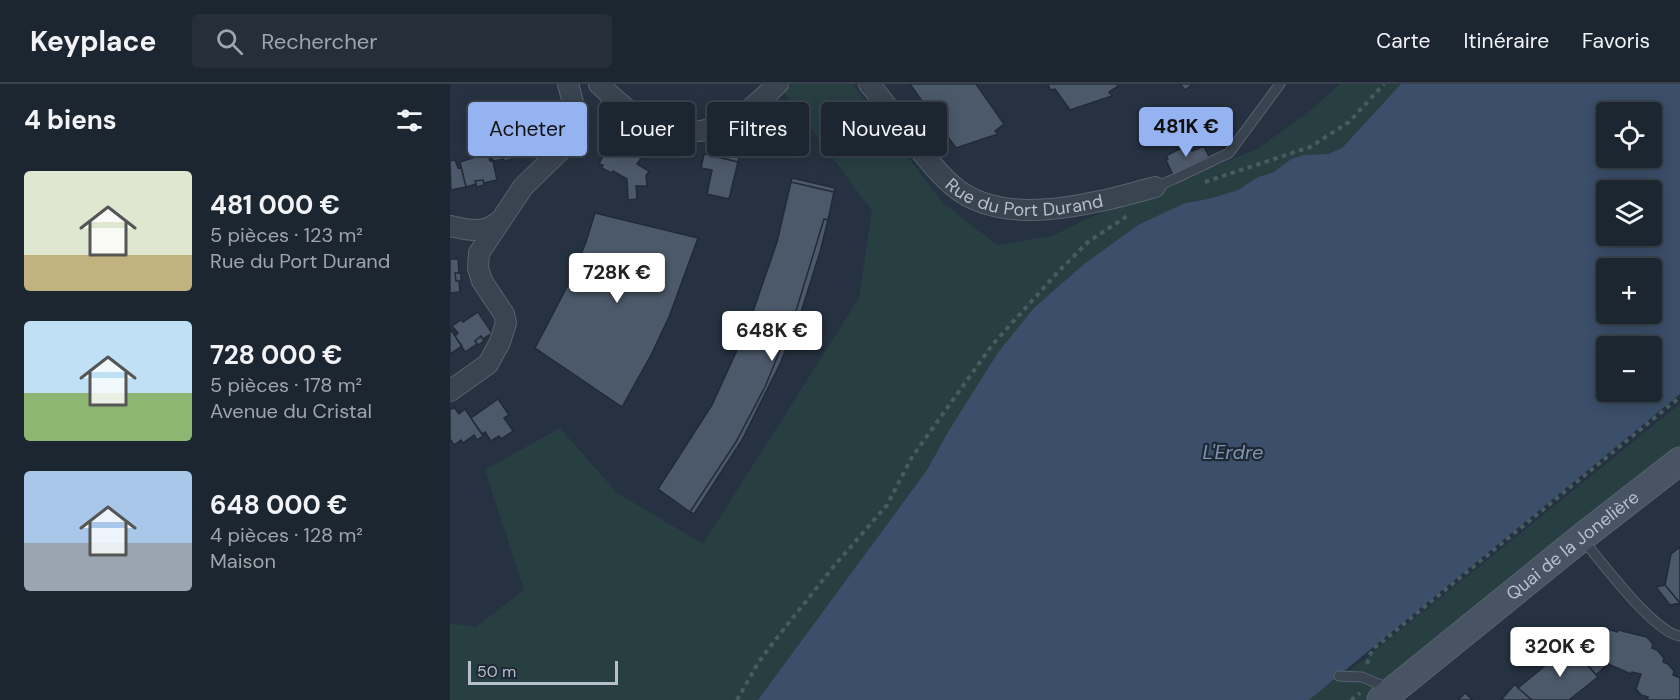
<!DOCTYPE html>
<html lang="fr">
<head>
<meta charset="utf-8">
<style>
  body { margin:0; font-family:"DM Sans",sans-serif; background:#252e39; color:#f1f3f6; height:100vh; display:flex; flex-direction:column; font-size:22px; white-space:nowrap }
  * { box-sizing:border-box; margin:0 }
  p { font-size:20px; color:#a0a5ab }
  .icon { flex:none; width:33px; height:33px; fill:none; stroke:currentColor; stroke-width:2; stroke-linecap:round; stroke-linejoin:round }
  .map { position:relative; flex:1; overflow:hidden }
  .side { display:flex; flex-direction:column; background:#1c2631; width:450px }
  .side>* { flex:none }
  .banner { position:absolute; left:18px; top:18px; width:570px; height:54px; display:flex; gap:12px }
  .controls { position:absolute; left:1146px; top:18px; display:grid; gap:12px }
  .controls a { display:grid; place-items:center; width:66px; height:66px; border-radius:6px; background:#1c2631; box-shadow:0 3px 15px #0003,0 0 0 2px #3a434d; font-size:30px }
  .scale { position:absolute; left:18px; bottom:15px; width:150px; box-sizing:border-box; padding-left:6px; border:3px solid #b7bfcb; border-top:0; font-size:16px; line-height:21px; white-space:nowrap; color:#b7bfcb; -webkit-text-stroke:4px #1f2936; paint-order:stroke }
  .price { position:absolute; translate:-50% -51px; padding:0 14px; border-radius:6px; background:#fff; color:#222; font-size:20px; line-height:39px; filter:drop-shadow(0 2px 3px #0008) }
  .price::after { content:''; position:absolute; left:50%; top:36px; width:18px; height:14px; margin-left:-9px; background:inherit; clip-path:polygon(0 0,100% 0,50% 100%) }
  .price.active { background:#95b2f1; color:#111 }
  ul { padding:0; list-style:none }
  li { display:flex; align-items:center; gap:18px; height:150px; padding:0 24px }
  li span { display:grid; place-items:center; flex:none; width:168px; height:120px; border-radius:6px; color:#555 }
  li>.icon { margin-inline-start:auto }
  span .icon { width:72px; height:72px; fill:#fffc; stroke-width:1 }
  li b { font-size:26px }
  h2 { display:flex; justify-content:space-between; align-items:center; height:72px; padding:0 24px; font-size:26px }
  .chip { padding:0 21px; border-radius:6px; background:#1c2631; box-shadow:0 3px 15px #0003,0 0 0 2px #3a434d; font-size:21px; line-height:54px }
  .chip.active { background:#95b2f1; color:#111 }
  header { display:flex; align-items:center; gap:36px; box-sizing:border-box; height:84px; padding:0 30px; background:#1c2631; border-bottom:2px solid #3a434d }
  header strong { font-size:28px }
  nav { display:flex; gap:33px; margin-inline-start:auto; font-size:21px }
  .search { width:420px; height:54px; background:#252e39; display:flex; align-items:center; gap:15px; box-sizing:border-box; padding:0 21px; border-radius:6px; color:#a0a5ab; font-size:22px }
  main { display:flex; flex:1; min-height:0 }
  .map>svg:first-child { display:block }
  .green { fill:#283f42 }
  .water { fill:#3b4f6a; fill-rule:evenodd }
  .building { fill:#4c596a; stroke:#212b38; stroke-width:1.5 }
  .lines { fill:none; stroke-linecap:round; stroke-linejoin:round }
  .lane-casing { stroke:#58626e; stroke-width:11 }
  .street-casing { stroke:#58626e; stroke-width:22 }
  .secondary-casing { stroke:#58626e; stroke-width:29 }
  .path { stroke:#465c5f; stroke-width:4; stroke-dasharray:4.5 4.5; stroke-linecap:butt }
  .lane { stroke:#3a4451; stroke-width:9 }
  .street { stroke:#3a4451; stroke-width:20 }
  .secondary { stroke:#485364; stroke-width:27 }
  .labels { text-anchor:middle; stroke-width:4.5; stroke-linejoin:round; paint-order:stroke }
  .street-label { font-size:18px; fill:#b7bfcb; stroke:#1f2936 }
  .water-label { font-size:20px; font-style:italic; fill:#7e95b2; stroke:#1f2936 }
</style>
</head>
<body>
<header>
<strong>Keyplace</strong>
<div class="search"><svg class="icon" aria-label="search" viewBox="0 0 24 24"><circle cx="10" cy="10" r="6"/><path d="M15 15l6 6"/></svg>Rechercher</div>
<nav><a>Carte</a><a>Itinéraire</a><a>Favoris</a></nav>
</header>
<main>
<section class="side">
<h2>4 biens<svg class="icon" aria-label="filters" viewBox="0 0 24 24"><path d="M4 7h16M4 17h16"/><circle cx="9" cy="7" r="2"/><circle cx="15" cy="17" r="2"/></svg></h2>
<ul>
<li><span style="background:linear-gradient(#dfe7d0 70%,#c2b280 0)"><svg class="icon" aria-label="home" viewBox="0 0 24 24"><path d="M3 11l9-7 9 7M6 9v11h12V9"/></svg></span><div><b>481 000 €</b><p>5 pièces · 123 m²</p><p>Rue du Port Durand</p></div></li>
<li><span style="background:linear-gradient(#bfe0f5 60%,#8fb573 0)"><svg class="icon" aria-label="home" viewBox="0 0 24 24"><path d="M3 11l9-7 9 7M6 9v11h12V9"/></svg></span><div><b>728 000 €</b><p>5 pièces · 178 m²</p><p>Avenue du Cristal</p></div></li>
<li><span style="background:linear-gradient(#a9c7e8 60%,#9aa5b1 0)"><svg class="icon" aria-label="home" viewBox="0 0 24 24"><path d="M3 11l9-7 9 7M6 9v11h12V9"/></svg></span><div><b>648 000 €</b><p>4 pièces · 128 m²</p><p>Maison</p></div></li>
</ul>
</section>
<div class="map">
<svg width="1230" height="616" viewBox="0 0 1230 616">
  <rect width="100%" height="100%" fill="#263241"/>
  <path class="green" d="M 342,0 L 403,0 L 492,118 L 547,161 L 602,152 L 639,134 L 807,65 L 855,31 L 890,0 L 951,0 L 892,64 L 878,70 L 854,71 L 841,75 L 824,88 L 808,93 L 788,106 L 758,115 L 735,119 L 498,348 L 477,386 L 308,616 L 0,616 L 0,539 L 26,543 L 74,506 L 35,386 L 110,344 L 167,409 L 253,460 L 409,214 L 422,127 L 333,7 Z
    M 1230,320 L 1230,367 L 917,616 L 859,616 L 882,597 L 910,579 Z"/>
  <path class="water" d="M 951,0 L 1230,0 L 1230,310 L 859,616 L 308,616 L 477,386 L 498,348 L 549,267 L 584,224 L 633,181 L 688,141 L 735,119 L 758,115 L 788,106 L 808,93 L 824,88 L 841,75 L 854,71 L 878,70 L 892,64 ZM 1156,28 L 1202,28 L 1202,74 L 1156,74 ZM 1156,106 L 1202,106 L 1202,152 L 1156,152 ZM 1156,184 L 1202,184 L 1202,230 L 1156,230 ZM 1156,262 L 1202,262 L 1202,308 L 1156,308 Z"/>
  <path class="building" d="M 460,0 L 526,0 L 554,40 L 545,47 L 548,50 L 506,64 L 490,42 L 486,44 L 484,34 Z
    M 598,0 L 667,0 L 668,2 L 659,8 L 662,12 L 620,26 L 605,5 L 600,6 Z
    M 730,0 L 743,0 L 735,6 Z
    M 94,21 L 95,24 L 99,23 L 105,48 L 90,51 L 90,48 L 82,50 L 83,53 L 72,55 L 66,30 L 85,26 L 84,24 Z
    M 66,43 L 68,52 L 71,51 L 75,70 L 62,73 L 61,70 L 53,71 L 54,75 L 43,77 L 38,52 Z
    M 90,48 L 91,53 L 83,55 L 82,50 Z
    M 161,57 L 174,64 L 172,67 L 179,71 L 181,68 L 191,74 L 187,80 L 199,87 L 196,92 L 197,102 L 186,102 L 187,115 L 178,116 L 177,95 L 163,87 L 161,89 L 152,84 L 153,81 L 149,80 Z
    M 739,60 L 742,67 L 754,62 L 759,73 L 723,91 L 716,76 L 718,75 L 716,72 Z
    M 175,63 L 182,66 L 179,71 L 172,67 Z
    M 266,68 L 289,73 L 288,78 L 265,72 Z
    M 38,69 L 40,77 L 43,77 L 47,96 L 34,99 L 33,96 L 25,97 L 26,100 L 16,103 L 10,78 Z
    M 61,70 L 62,75 L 54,77 L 53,71 Z
    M 254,70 L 288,78 L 279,115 L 257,110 L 262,86 L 251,84 Z
    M 5,76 L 8,84 L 11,83 L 16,103 L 1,106 L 0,77 Z
    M 342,94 L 385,104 L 384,108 L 341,98 Z
    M 33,96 L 34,101 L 27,103 L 25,97 Z
    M 341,98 L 384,108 L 378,136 L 374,135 L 347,224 L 315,303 L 286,358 L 240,428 L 208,405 L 262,321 L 298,242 L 327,158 Z
    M 145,129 L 248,154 L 219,233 L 201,271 L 172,323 L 85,264 L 118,201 L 136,158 Z
    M 374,135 L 378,136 L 370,168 L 352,225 L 330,280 L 292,356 L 244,430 L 240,428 L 286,358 L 315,303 L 347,224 Z
    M 0,175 L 8,175 L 9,189 L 5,189 L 6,197 L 9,197 L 10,208 L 0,209 Z
    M 5,189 L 11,189 L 11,197 L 6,197 Z
    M 28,228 L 42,249 L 33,255 L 31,252 L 25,257 L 27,260 L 15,268 L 5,252 L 8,249 L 2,242 L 11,236 L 13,238 Z
    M 0,245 L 12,262 L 0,270 Z
    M 31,252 L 34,257 L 28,261 L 25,257 Z
    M 48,315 L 59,331 L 54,334 L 63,347 L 51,355 L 49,352 L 41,357 L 35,348 L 32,350 L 21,334 Z
    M 4,323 L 9,330 L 15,325 L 33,352 L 27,356 L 24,351 L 13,359 L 11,356 L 4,361 L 0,355 L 0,326 Z
    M 1230,463 L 1230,519 L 1215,501 L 1221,470 Z
    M 1215,501 L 1230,519 L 1220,521 L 1206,503 Z
    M 1150,542 L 1167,548 L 1168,546 L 1197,553 L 1203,560 L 1202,564 L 1207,566 L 1214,574 L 1213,578 L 1218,580 L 1224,587 L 1223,591 L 1230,594 L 1230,616 L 1197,616 L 1198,613 L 1191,611 L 1186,605 L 1191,590 L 1182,588 L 1181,590 L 1158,580 L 1146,591 L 1120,561 L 1129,554 L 1131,558 Z
    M 1120,561 L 1148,593 L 1119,616 L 1082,616 L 1068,604 Z
    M 1065,600 L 1068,604 L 1082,616 L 1051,616 Z
    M 1015,609 L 1023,616 L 1008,616 Z"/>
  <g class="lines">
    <g class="lane-casing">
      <path id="lane" d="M 705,103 L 724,95 L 779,69 L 830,0
        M 1133,456 C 1152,478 1203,548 1230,552
        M 889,592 L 912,593 L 938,604"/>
    </g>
    <g class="street-casing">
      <g id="street">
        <path d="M 149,0 C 161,12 174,24 188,33 C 217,53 260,52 289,33 C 303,24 316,11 328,0"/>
        <path id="s1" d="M 419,0 C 447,32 471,74 503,102 C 555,146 646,119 705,103"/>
        <path d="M 0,142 C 16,146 34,150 48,138"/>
        <path d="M 0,307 L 38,280 L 50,258 L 56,239 L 54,230 L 32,197 L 28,184 L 29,169 L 73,103 L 119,58 L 124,46 L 126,36 L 124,22 L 118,0"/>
      </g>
    </g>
    <g class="secondary-casing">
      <g id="secondary">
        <path id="s2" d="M 931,616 L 1131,454 L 1230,377"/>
      </g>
    </g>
    <path class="path" d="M 755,98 L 860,63 L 899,38 L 934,0
      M 917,580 L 922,566 L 1230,313
      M 287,616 L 308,579 L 322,560 L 384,482 L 437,421 L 462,373 L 543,260 L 608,188 L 638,158 L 677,132
      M 901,616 L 910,609"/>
    <use href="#lane" class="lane"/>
    <use href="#street" class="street"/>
    <use href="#secondary" class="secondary"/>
  </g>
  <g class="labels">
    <g class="street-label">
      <text dy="6" stroke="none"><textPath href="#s1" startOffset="207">Rue du Port Durand</textPath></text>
      <text dy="6" stroke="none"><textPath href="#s2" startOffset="246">Quai de la Jonelière</textPath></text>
    </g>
    <g class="water-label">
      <text x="783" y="375">L'Erdre</text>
    </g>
  </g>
</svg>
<div class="controls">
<a><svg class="icon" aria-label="locate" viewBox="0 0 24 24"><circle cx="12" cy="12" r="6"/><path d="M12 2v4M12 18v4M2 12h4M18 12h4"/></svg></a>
<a><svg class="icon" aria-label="layers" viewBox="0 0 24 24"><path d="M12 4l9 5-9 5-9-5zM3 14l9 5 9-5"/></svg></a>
<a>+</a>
<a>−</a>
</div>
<div class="scale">50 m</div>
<b class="price active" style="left:736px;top:74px">481K €</b>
<b class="price" style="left:167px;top:220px">728K €</b>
<b class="price" style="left:322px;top:278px">648K €</b>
<b class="price" style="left:1110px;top:594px">320K €</b>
<div class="banner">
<a class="chip active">Acheter</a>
<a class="chip">Louer</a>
<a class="chip">Filtres</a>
<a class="chip">Nouveau</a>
</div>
</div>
</main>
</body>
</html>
